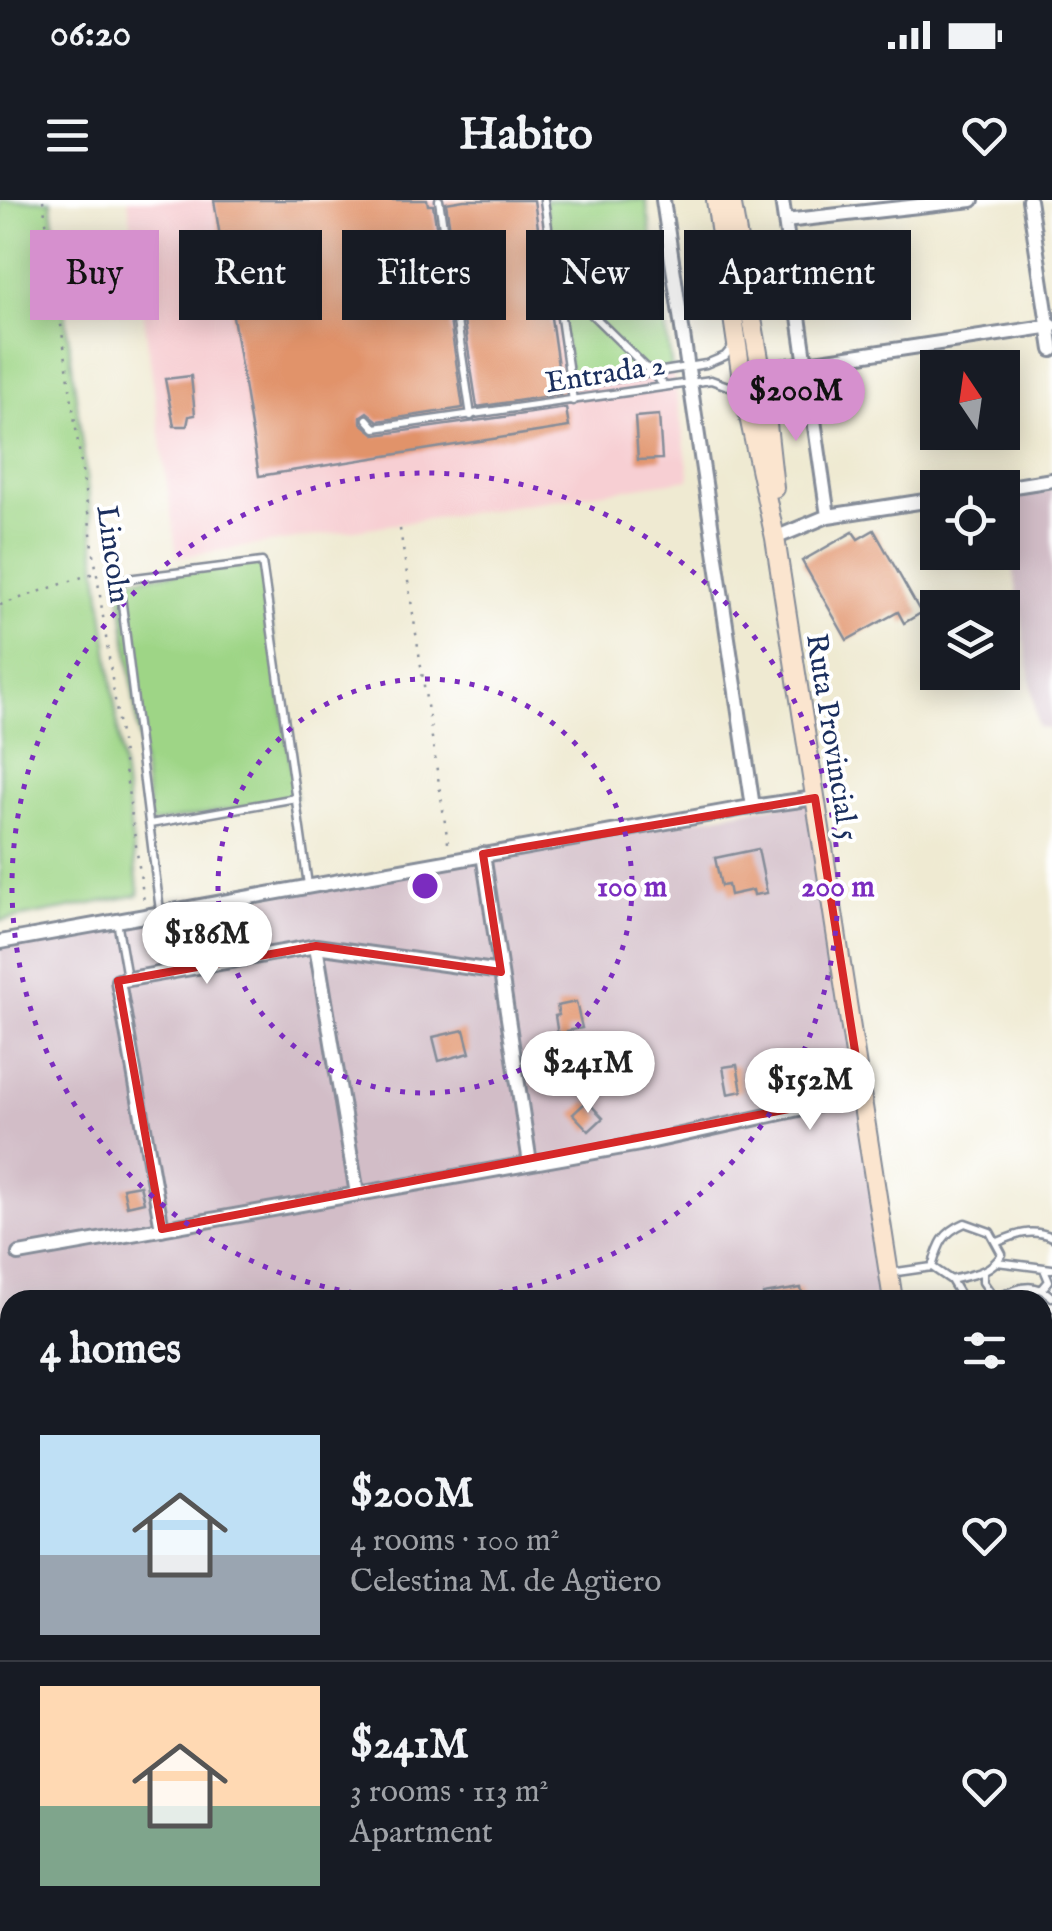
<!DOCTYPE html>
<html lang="en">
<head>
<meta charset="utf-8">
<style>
  body { margin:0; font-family:"IM FELL English",serif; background:#20242c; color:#f1f3f6; height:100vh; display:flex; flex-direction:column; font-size:38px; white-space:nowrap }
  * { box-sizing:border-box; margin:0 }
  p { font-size:32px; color:#9ea1a6 }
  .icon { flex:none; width:55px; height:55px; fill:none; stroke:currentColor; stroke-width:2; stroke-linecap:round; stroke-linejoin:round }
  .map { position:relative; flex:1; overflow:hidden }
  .sheet { position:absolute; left:0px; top:1090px; width:1052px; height:642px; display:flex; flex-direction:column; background:#171b24; border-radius:30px 30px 0 0; box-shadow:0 5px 25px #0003 }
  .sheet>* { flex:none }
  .guide { position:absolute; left:30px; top:30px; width:992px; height:90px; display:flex; gap:20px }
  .needle { width:65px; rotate:347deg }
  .controls { position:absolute; left:920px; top:150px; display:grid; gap:20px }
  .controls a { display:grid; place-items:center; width:100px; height:100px; border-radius:0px; background:#171b24; box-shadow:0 5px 25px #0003; font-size:50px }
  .price { position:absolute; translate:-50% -85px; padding:0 22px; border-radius:35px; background:#fff; color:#222; font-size:32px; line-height:65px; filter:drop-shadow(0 2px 5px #0008) }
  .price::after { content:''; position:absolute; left:50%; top:60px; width:30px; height:22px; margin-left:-15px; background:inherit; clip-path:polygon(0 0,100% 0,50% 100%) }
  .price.selected { background:#d690ce; color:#111 }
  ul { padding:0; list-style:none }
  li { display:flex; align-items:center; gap:30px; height:250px; padding:0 40px }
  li+li { border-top:2px solid #363941 }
  li span { display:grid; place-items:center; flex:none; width:280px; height:200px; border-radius:0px; color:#555 }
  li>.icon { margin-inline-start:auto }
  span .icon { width:120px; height:120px; fill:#fffc; stroke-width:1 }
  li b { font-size:42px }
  h2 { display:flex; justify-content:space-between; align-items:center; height:120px; padding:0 40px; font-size:42px }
  .tag { padding:0 35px; border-radius:0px; background:#171b24; box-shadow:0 5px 25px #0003; font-size:35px; line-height:90px }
  .tag.selected { background:#d690ce; color:#111 }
  .status { display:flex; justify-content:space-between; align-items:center; height:70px; padding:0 50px; background:#171b24; direction:ltr }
  .status svg { height:28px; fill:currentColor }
  header { display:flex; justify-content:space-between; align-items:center; height:130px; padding:0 40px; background:#171b24; font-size:45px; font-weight:700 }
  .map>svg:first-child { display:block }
  .built { fill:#f7cfd3 }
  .industrial { fill:#d2bdc7 }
  .green { fill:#9ed586; stroke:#5c8272; stroke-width:2.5 }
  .forest { fill:#7eb673; stroke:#4c7268; stroke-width:2.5 }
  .water { fill:#5eb5db; stroke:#3c729c; stroke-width:2.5 }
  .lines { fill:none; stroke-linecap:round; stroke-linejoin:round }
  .stream { stroke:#5eb5db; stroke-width:4 }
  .building { fill:#e1936b }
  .lane-casing { stroke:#858c98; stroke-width:11 }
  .street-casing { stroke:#858c98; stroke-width:18 }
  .secondary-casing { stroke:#858c98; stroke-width:22 }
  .path { stroke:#858c98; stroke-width:2.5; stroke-dasharray:2.5 8; stroke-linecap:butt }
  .lane { stroke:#fff; stroke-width:6 }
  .street { stroke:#fff; stroke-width:12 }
  .secondary { stroke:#fbe5cf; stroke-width:18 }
  .marked { fill:none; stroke:#d62828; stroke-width:8; stroke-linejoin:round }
  .ring { fill:none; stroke:#7b2cbf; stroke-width:5; stroke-dasharray:5 10 }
  .labels { text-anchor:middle; stroke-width:8; stroke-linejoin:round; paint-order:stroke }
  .street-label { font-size:30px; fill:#1b2f5e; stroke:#fff }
  .centre { fill:#7b2cbf; stroke:#fff; stroke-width:5 }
  .ring-label { font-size:30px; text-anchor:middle; font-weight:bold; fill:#7b2cbf; stroke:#fff; stroke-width:8; stroke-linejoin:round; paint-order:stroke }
</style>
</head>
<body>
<div class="status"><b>06:20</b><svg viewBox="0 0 49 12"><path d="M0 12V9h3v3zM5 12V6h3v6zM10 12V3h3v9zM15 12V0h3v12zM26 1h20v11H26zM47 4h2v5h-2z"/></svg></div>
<header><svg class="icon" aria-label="menu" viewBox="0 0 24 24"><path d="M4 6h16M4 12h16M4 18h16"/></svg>Habito<svg class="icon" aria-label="heart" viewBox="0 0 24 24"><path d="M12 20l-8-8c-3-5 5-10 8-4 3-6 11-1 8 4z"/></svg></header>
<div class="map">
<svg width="1052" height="1731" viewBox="0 0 1052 1731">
  <rect width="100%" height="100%" fill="#fff"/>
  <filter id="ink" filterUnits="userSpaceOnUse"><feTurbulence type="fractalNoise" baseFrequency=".01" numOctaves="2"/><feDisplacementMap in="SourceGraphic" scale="20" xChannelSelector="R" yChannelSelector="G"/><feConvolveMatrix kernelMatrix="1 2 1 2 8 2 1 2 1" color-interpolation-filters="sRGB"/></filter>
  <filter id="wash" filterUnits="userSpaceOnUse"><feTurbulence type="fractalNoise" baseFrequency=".0048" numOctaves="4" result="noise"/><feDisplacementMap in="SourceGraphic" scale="40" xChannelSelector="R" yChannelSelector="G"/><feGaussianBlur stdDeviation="2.25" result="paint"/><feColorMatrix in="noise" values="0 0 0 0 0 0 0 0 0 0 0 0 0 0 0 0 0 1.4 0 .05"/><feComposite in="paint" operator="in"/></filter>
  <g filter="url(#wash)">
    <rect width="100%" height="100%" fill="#efead2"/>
    <path class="built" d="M 128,0 L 646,0 L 690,279 L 177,357 Z"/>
    <path class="industrial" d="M 1052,289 L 1052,530 L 1038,527 L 1002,297 Z
      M 815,598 L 891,1100 L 10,1100 L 10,1114 L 0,1112 L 0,743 Z"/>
    <path class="green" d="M 0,0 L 51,0 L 139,695 L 0,721 Z
      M 544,0 L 646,0 L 672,169 L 571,186 Z
      M 262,362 L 296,598 L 150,624 L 119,380 Z
      M 1052,1146 L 1052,1712 L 1042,1711 L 1042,1148 Z
      M 206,1723 L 222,1731 L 38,1731 L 37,1723 Z
      M 717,1723 L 922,1723 L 917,1731 L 722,1731 Z"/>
    <path class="forest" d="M 547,1722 L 749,1722 L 749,1731 L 546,1731 Z"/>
    <path class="water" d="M 7,1331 L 10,1332 L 10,1592 L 0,1590 L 0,1334 Z"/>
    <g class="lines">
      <path class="stream" d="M 546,1731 L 547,1722"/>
    </g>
    <g id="blocks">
      <path class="building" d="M 214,0 L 427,0 L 428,5 L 433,5 L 463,208 L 378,221 L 367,212 L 361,216 L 361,223 L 376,235 L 566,208 L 569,227 L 259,276 Z
        M 464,0 L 534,0 L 562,194 L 477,207 L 446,3 Z
        M 191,176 L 195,215 L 189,216 L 187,226 L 174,226 L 165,179 Z
        M 659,215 L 662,259 L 638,260 L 635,217 Z
        M 874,330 L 921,413 L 904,423 L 898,412 L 847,440 L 802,361 L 853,332 L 858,339 Z
        M 758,649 L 767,693 L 754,695 L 753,690 L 730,695 L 728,685 L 721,686 L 715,658 Z
        M 576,802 L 582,828 L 567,831 L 570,845 L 560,848 L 555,816 L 559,815 L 557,806 Z
        M 464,830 L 470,853 L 439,861 L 433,837 Z
        M 737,865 L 742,891 L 728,894 L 723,867 Z
        M 587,901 L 603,918 L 589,931 L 573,914 Z
        M 140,985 L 144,1002 L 127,1006 L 123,988 Z
        M 801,1088 L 803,1100 L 763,1100 L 763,1094 Z"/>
    </g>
  </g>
  <g filter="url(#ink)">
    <use href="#blocks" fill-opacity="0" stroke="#858c98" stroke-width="2.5"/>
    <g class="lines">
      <g class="lane-casing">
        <path id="lane" d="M 439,0 L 471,216
          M 544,0 L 573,201
          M 556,79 L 664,185
          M 571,186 L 706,164 L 725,156 L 734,145
          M 367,219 L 375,228 L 711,180 L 739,190
          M 150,624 L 296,598
          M 160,711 L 119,380 L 262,362 L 308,685
          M 117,721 L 127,778
          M 998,1042 C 1017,1034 1032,1028 1052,1037
          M 997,1062 L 1052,1069
          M 932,1067 C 939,1044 942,1033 965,1023 L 990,1032 L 1002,1054 C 991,1073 970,1075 951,1080
          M 983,1072 L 983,1082 L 995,1099
          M 890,1073 L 932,1067 L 951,1080 L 963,1100
          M 1043,1088 L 1049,1081 L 1044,1069
          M 993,1100 C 1014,1089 1033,1079 1052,1097
          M 1042,1126 L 1052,1116"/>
      </g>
      <g class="street-casing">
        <path id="street" d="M 663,0 L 753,607
          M 782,0 L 828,316
          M 1029,0 L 1052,150
          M 785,21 L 972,0
          M 761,170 L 1052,126
          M 1002,288 L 1052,280
          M 775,338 L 828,316 L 938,299
          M 483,654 L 530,963
          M 0,742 L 745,608 L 815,598
          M 316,746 L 357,994
          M 162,1029 L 118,781 L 316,746 L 501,772
          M 19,1054 L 640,944 L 862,895
          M 0,1130 L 10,1133"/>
      </g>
      <g class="secondary-casing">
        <path id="secondary" d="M 716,0 L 744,193 L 775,338 L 893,1100
          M 731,0 L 761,170 L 774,288
          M 986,1722 L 988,1731"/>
      </g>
      <path class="path" d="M 43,0 L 144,701
        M 400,329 L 449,649
        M 0,405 L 97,372"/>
      <use href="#lane" class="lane"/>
      <use href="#street" class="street"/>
      <use href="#secondary" class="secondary"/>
    </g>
  </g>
  <path class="marked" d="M 815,598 L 862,895 L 162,1029 L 118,781 L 316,746 L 501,772 L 483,654 Z"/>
  <g class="ring">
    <circle cx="425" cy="686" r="207"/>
    <circle cx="425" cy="686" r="413"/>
  </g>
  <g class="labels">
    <g class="street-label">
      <text transform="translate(605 173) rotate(-9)" y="10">Entrada 2</text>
      <text transform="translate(114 354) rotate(82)" y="10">Lincoln</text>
      <text transform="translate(833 537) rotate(81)" y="10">Ruta Provincial 5</text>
    </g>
  </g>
  <circle cx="425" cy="686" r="15" class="centre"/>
  <g class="ring-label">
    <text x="632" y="696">100 m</text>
    <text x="838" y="696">200 m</text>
  </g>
</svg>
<div class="controls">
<a><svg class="needle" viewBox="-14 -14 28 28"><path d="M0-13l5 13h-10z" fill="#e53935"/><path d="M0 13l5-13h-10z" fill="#9ea1a6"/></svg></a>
<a><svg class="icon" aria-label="locate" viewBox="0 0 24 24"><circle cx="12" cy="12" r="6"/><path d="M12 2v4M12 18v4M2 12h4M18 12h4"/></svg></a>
<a><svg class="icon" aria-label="layers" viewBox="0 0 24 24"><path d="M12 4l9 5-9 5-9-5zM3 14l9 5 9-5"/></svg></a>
</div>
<b class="price selected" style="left:796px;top:244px">$200M</b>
<b class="price" style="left:207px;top:787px">$186M</b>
<b class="price" style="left:588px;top:916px">$241M</b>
<b class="price" style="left:810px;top:933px">$152M</b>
<div class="guide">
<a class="tag selected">Buy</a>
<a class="tag">Rent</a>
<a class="tag">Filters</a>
<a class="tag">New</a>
<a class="tag">Apartment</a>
</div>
<section class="sheet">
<h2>4 homes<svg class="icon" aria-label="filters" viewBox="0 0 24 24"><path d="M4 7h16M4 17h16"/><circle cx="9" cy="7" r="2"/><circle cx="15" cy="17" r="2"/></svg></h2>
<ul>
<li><span style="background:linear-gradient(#bfe0f5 60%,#9aa5b1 0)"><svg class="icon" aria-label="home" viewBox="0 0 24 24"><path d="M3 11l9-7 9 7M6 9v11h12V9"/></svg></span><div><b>$200M</b><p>4 rooms · 100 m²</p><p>Celestina M. de Agüero</p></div><svg class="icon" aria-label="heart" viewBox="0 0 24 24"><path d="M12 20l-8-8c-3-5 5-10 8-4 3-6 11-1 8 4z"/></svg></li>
<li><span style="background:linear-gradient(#ffd9b3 60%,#7fa58c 0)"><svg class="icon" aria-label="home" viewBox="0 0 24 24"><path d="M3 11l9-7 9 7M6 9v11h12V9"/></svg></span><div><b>$241M</b><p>3 rooms · 113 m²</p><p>Apartment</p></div><svg class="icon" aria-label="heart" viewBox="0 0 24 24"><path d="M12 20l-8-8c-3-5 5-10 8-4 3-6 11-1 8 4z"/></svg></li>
</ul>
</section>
</div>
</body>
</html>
